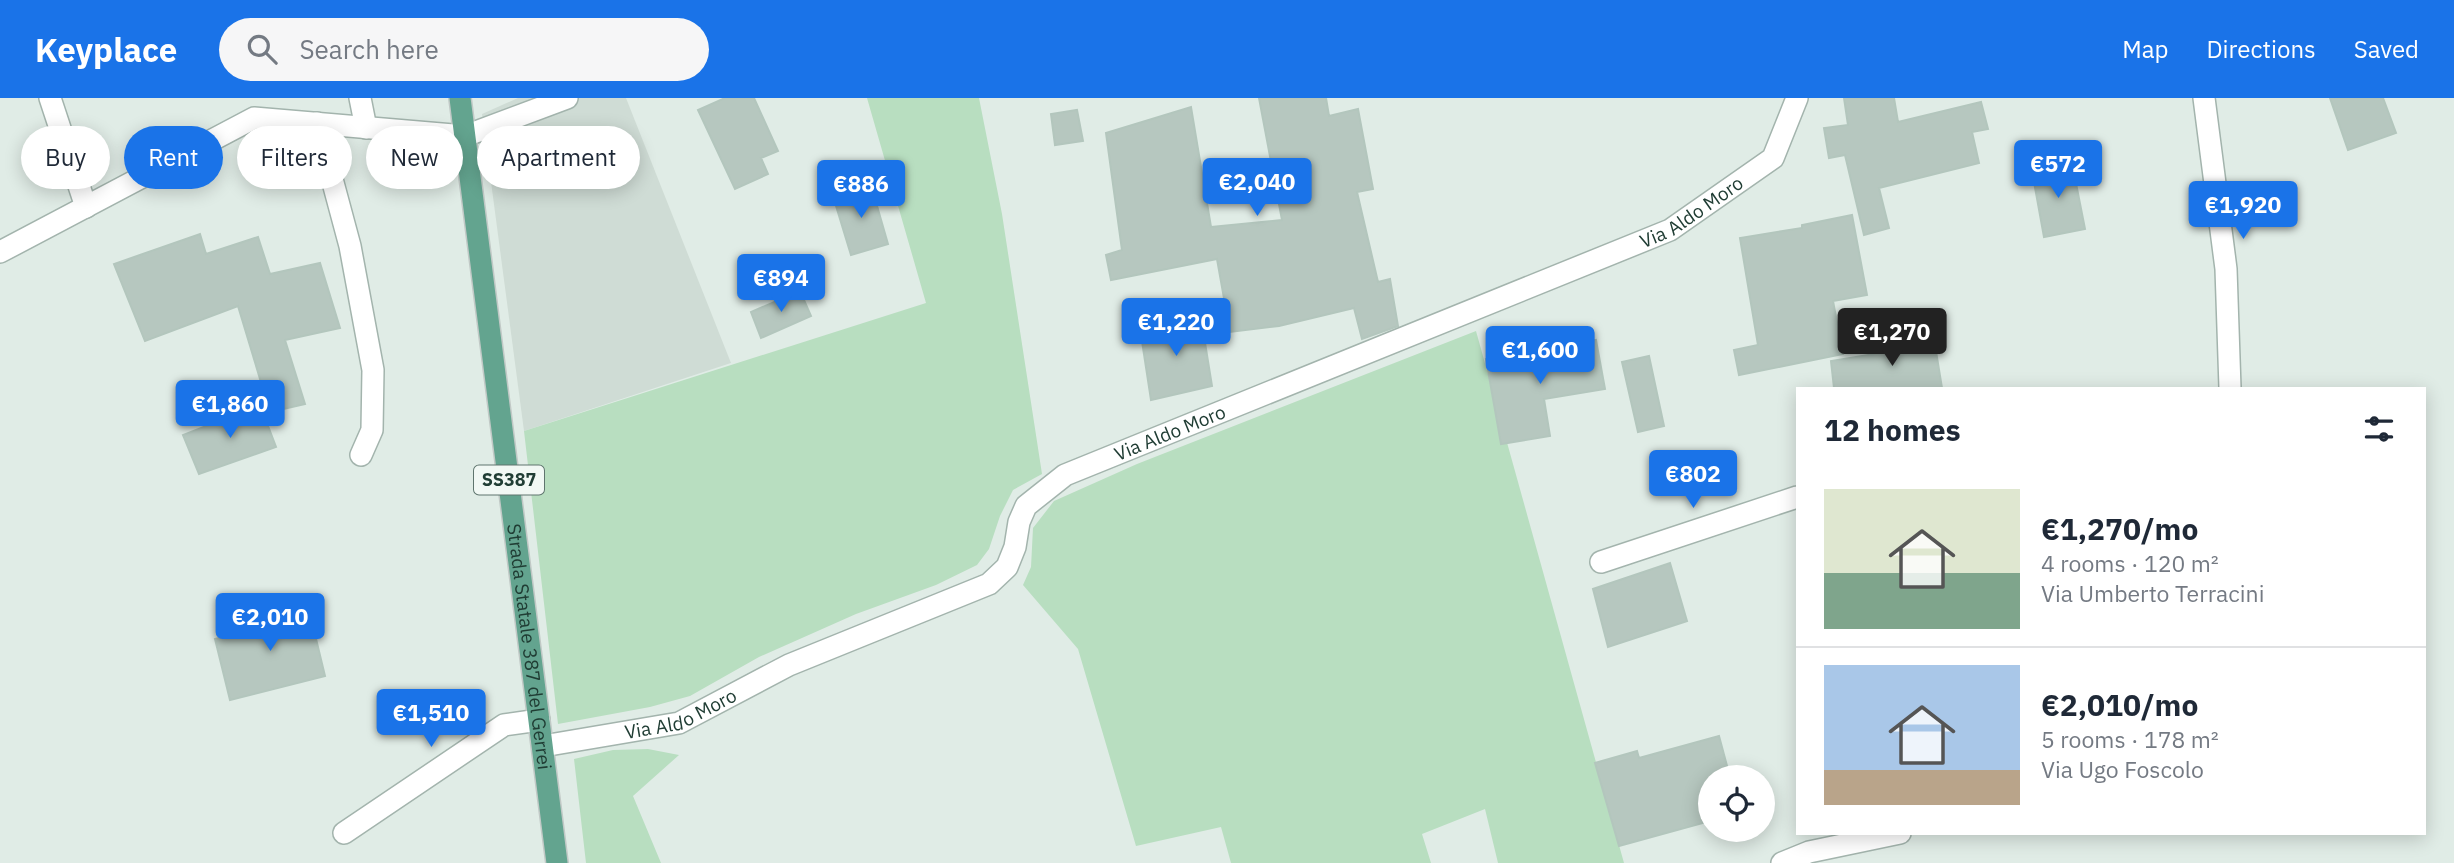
<!DOCTYPE html>
<html lang="en">
<head>
<meta charset="utf-8">
<style>
  body { margin:0; font-family:"IBM Plex Sans",sans-serif; background:#f6f6f7; color:#1f2937; height:100vh; display:flex; flex-direction:column; font-size:26px; white-space:nowrap }
  * { box-sizing:border-box; margin:0 }
  p { font-size:23px; color:#747a83 }
  .icon { flex:none; width:38px; height:38px; fill:none; stroke:currentColor; stroke-width:2; stroke-linecap:round; stroke-linejoin:round }
  .map { position:relative; flex:1; overflow:hidden }
  .drawer { position:absolute; left:1796px; top:289px; width:630px; height:448px; display:flex; flex-direction:column; background:#fff; border-radius:0px; box-shadow:0 4px 18px #0003 }
  .drawer>* { flex:none }
  .banner { position:absolute; left:21px; top:28px; width:665px; height:63px; display:flex; gap:14px }
  .tools { position:absolute; left:1698px; top:667px; display:grid; gap:14px }
  .tools a { display:grid; place-items:center; width:77px; height:77px; border-radius:50%; background:#fff; box-shadow:0 4px 18px #0003; font-size:35px }
  .price { position:absolute; translate:-50% -60px; padding:0 16px; border-radius:7px; background:#1a73e8; color:#fff; font-size:23px; line-height:46px; filter:drop-shadow(0 2px 4px #0008) }
  .price::after { content:''; position:absolute; left:50%; top:42px; width:21px; height:16px; margin-left:-10px; background:inherit; clip-path:polygon(0 0,100% 0,50% 100%) }
  .price.on { background:#222; color:#fff }
  ul { padding:0; list-style:none }
  li { display:flex; align-items:center; gap:21px; height:175px; padding:0 28px }
  li+li { border-top:2px solid #e0e1e3 }
  li span { display:grid; place-items:center; flex:none; width:196px; height:140px; border-radius:0px; color:#555 }
  li>.icon { margin-inline-start:auto }
  span .icon { width:84px; height:84px; fill:#fffc; stroke-width:1 }
  li b { font-size:30px }
  h2 { display:flex; justify-content:space-between; align-items:center; height:84px; padding:0 28px; font-size:30px }
  .chip { padding:0 24px; border-radius:32px; background:#fff; box-shadow:0 4px 18px #0003; font-size:24px; line-height:63px }
  .chip.on { background:#1a73e8; color:#fff }
  header { display:flex; align-items:center; gap:42px; box-sizing:border-box; height:98px; padding:0 35px; background:#1a73e8; color:#fff }
  header strong { font-size:33px }
  nav { display:flex; gap:38px; margin-inline-start:auto; font-size:24px }
  .search { width:490px; height:63px; background:#f6f6f7; display:flex; align-items:center; gap:18px; box-sizing:border-box; padding:0 24px; border-radius:38px; color:#747a83; font-size:26px }
  .map>svg:first-child { display:block }
  .built { fill:#cfdcd5 }
  .green { fill:#b8dec0 }
  .building { fill:#b6c7bf; stroke:#b3c6bd; stroke-width:2 }
  .lines { fill:none; stroke-linecap:round; stroke-linejoin:round }
  .street-casing { stroke:#a3b4ad; stroke-width:24 }
  .primary-casing { stroke:#c1c9c6; stroke-width:24 }
  .street { stroke:#fff; stroke-width:21 }
  .primary { stroke:#63a48f; stroke-width:21 }
  .labels { text-anchor:middle; stroke-width:5; stroke-linejoin:round; paint-order:stroke }
  .shield { fill:#f1f8f4; stroke:#5f756e; stroke-width:2 }
  .shield-label { font-size:18px; font-weight:bold; fill:#203d34 }
  .street-label { font-size:19px; fill:#203d34; stroke:#f1f8f4 }
</style>
</head>
<body>
<header>
<strong>Keyplace</strong>
<div class="search"><svg class="icon" aria-label="search" viewBox="0 0 24 24"><circle cx="10" cy="10" r="6"/><path d="M15 15l6 6"/></svg>Search here</div>
<nav><a>Map</a><a>Directions</a><a>Saved</a></nav>
</header>
<div class="map">
<svg width="2454" height="765" viewBox="0 0 2454 765">
  <rect width="100%" height="100%" fill="#e0ece6"/>
  <path class="built" d="M 518,0 L 626,0 L 731,265 L 524,333 L 482,16 Z"/>
  <path class="green" d="M 867,0 L 979,0 L 1002,116 L 1042,376 L 1013,392 L 1000,418 L 989,451 L 977,467 L 936,487 L 856,516 L 759,559 L 690,598 L 650,609 L 558,626 L 524,333 L 926,205 Z
    M 1476,233 L 1624,765 L 1498,765 L 1485,711 L 1422,736 L 1431,765 L 1231,765 L 1221,729 L 1136,748 L 1078,551 L 1023,487 L 1031,469 L 1033,430 L 1054,403 L 1137,366 Z
    M 648,651 L 679,657 L 633,698 L 661,765 L 586,765 L 574,661 L 613,652 Z"/>
  <path class="building" d="M 725,0 L 754,0 L 778,53 L 761,60 L 768,76 L 735,91 L 698,12 Z
    M 1259,0 L 1326,0 L 1329,18 L 1358,11 L 1373,91 L 1357,94 L 1378,184 L 1390,181 L 1398,228 L 1362,241 L 1354,210 L 1279,228 L 1230,234 L 1217,161 L 1111,182 L 1106,157 L 1122,152 L 1106,35 L 1191,9 L 1211,129 L 1282,122 Z
    M 1844,0 L 1894,0 L 1898,24 L 1981,4 L 1988,31 L 1972,34 L 1979,65 L 1879,90 L 1889,130 L 1864,137 L 1845,57 L 1829,60 L 1824,30 L 1848,27 Z
    M 2330,0 L 2383,0 L 2396,35 L 2348,52 Z
    M 1077,12 L 1083,43 L 1055,47 L 1051,16 Z
    M 2072,65 L 2085,131 L 2044,139 L 2032,73 Z
    M 871,87 L 888,146 L 851,157 L 833,98 Z
    M 1852,117 L 1867,197 L 1833,203 L 1843,256 L 1739,277 L 1734,252 L 1758,247 L 1740,140 L 1802,130 L 1802,127 Z
    M 200,136 L 206,156 L 258,139 L 270,176 L 320,165 L 340,230 L 285,242 L 305,306 L 270,314 L 238,208 L 145,243 L 114,166 Z
    M 800,193 L 811,218 L 761,240 L 751,214 Z
    M 1201,220 L 1212,288 L 1151,302 L 1140,230 Z
    M 1933,235 L 1942,290 L 1834,290 L 1831,263 L 1905,251 L 1904,239 Z
    M 1596,242 L 1605,291 L 1544,301 L 1550,338 L 1501,346 L 1486,261 Z
    M 1649,258 L 1664,328 L 1638,334 L 1622,264 Z
    M 260,307 L 276,349 L 199,376 L 183,337 Z
    M 1670,465 L 1687,523 L 1608,549 L 1593,491 Z
    M 292,507 L 295,520 L 310,516 L 325,578 L 230,602 L 215,541 L 240,535 L 236,521 Z
    M 1719,638 L 1730,679 L 1710,679 L 1710,723 L 1619,748 L 1595,665 L 1637,653 L 1639,660 Z"/>
  <g class="lines">
    <g class="street-casing">
      <g id="street">
        <path d="M 50,0 L 86,109"/>
        <path d="M 360,0 L 366,30"/>
        <path d="M 2204,0 L 2226,171 L 2230,290"/>
        <path d="M 317,25 L 350,148 L 373,272 L 372,332 L 361,357"/>
        <path d="M 0,154 L 254,20 L 465,38 L 567,0"/>
        <path d="M 1601,464 L 1797,399"/>
        <path id="s1" d="M 543,648 L 679,625 L 789,567 L 989,486 L 1007,469 L 1015,449 L 1019,424 L 1026,408 L 1065,377 L 1670,132 L 1773,60 L 1797,0"/>
        <path d="M 344,735 L 504,627 L 539,622"/>
        <path d="M 1782,765 L 1809,754 L 1900,735"/>
      </g>
    </g>
    <g class="primary-casing">
      <g id="primary">
        <path id="s2" d="M 460,0 L 557,765"/>
      </g>
    </g>
    <use href="#street" class="street"/>
    <use href="#primary" class="primary"/>
  </g>
  <g class="labels">
    <rect class="shield" x="474" y="367.5" width="70" height="29" rx="5"/>
    <g class="shield-label">
      <text x="509" y="388">SS387</text>
    </g>
    <g class="street-label">
      <text dy="7" stroke="none"><textPath href="#s1" startOffset="1297">Via Aldo Moro</textPath></text>
      <text dy="7" stroke="none"><textPath href="#s1" startOffset="730">Via Aldo Moro</textPath></text>
      <text dy="7" stroke="none"><textPath href="#s2" startOffset="553">Strada Statale 387 del Gerrei</textPath></text>
      <text dy="7" stroke="none"><textPath href="#s1" startOffset="142">Via Aldo Moro</textPath></text>
    </g>
  </g>
</svg>
<div class="tools">
<a><svg class="icon" aria-label="locate" viewBox="0 0 24 24"><circle cx="12" cy="12" r="6"/><path d="M12 2v4M12 18v4M2 12h4M18 12h4"/></svg></a>
</div>
<b class="price" style="left:2058px;top:102px">€572</b>
<b class="price" style="left:1257px;top:120px">€2,040</b>
<b class="price" style="left:861px;top:122px">€886</b>
<b class="price" style="left:2243px;top:143px">€1,920</b>
<b class="price" style="left:781px;top:216px">€894</b>
<b class="price" style="left:1176px;top:260px">€1,220</b>
<b class="price on" style="left:1892px;top:270px">€1,270</b>
<b class="price" style="left:1540px;top:288px">€1,600</b>
<b class="price" style="left:230px;top:342px">€1,860</b>
<b class="price" style="left:1693px;top:412px">€802</b>
<b class="price" style="left:270px;top:555px">€2,010</b>
<b class="price" style="left:431px;top:651px">€1,510</b>
<div class="banner">
<a class="chip">Buy</a>
<a class="chip on">Rent</a>
<a class="chip">Filters</a>
<a class="chip">New</a>
<a class="chip">Apartment</a>
</div>
<section class="drawer">
<h2>12 homes<svg class="icon" aria-label="filters" viewBox="0 0 24 24"><path d="M4 7h16M4 17h16"/><circle cx="9" cy="7" r="2"/><circle cx="15" cy="17" r="2"/></svg></h2>
<ul>
<li><span style="background:linear-gradient(#dfe7d0 60%,#7fa58c 0)"><svg class="icon" aria-label="home" viewBox="0 0 24 24"><path d="M3 11l9-7 9 7M6 9v11h12V9"/></svg></span><div><b>€1,270/mo</b><p>4 rooms · 120 m²</p><p>Via Umberto Terracini</p></div></li>
<li><span style="background:linear-gradient(#a9c7e8 75%,#b9a48a 0)"><svg class="icon" aria-label="home" viewBox="0 0 24 24"><path d="M3 11l9-7 9 7M6 9v11h12V9"/></svg></span><div><b>€2,010/mo</b><p>5 rooms · 178 m²</p><p>Via Ugo Foscolo</p></div></li>
</ul>
</section>
</div>
</body>
</html>
